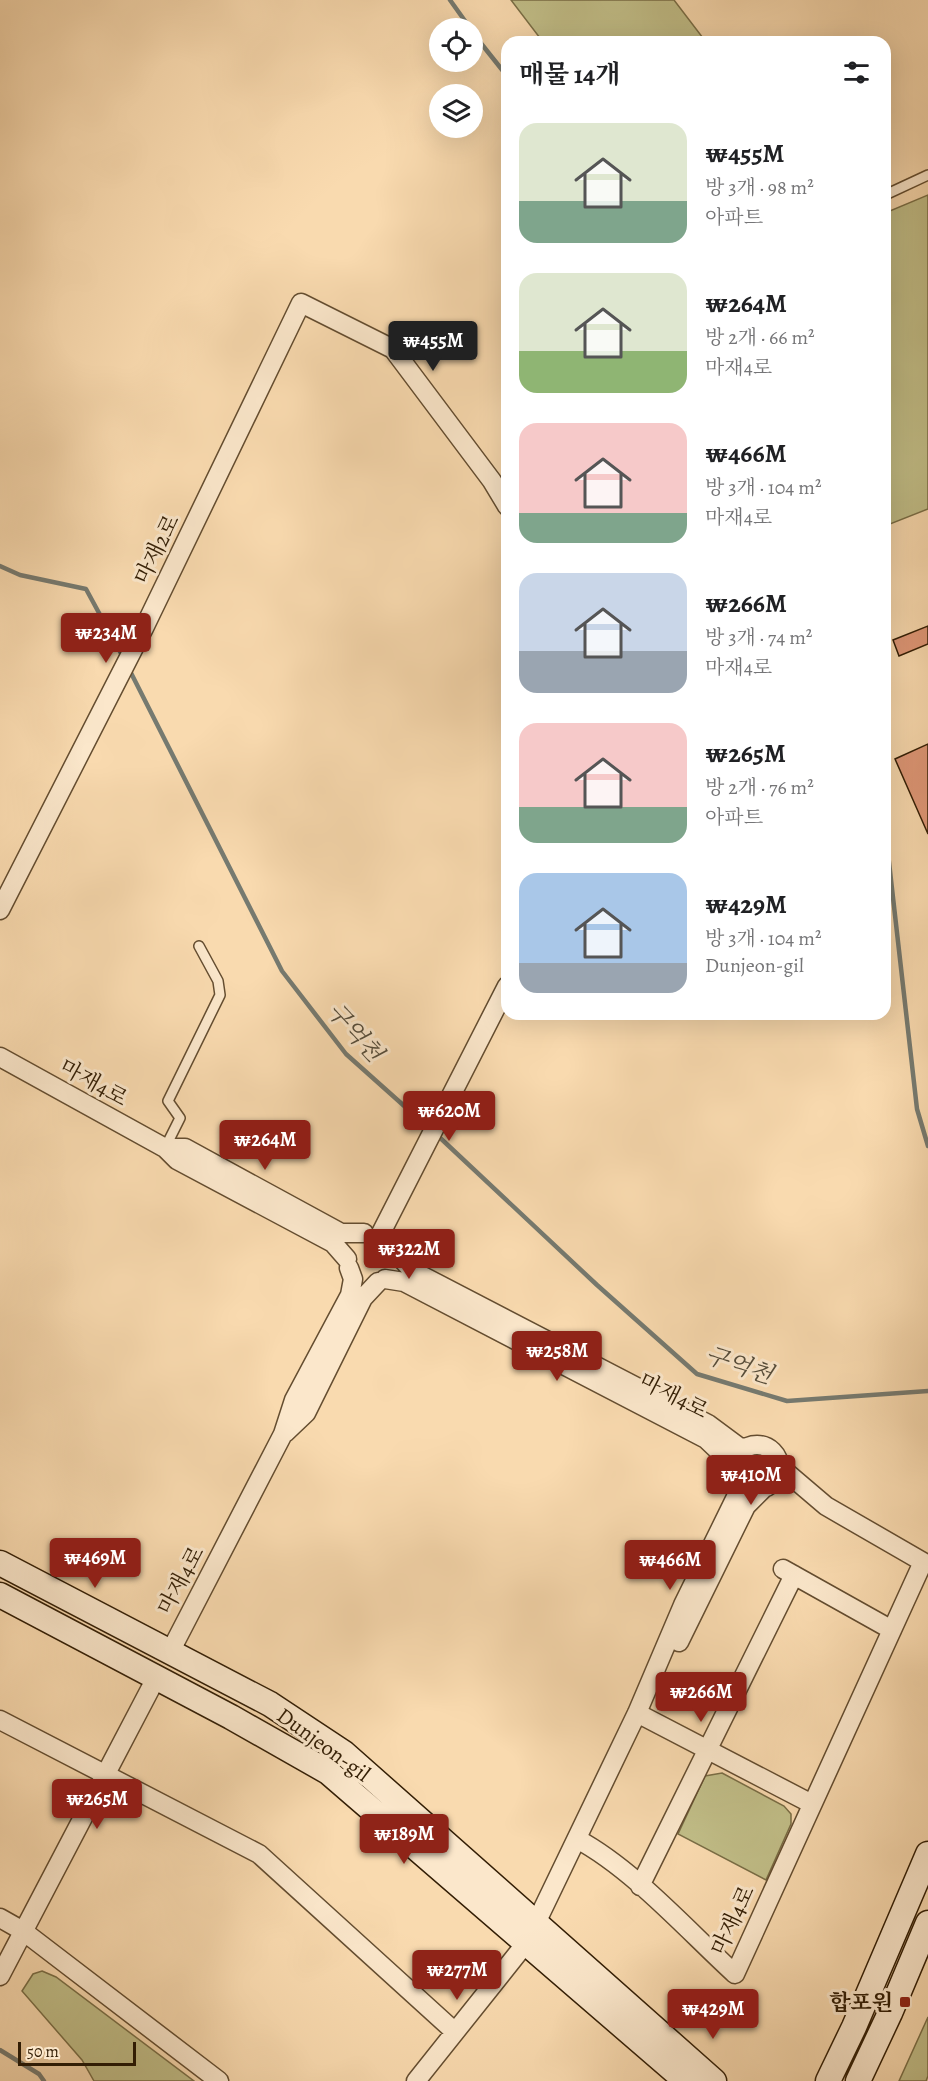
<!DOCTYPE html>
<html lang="ko">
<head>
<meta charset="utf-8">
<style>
  body { margin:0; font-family:Alegreya,"Noto Serif KR",serif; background:#f2f2f2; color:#202124; height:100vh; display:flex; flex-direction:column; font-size:22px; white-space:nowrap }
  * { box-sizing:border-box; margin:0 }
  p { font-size:20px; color:#757577 }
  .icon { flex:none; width:33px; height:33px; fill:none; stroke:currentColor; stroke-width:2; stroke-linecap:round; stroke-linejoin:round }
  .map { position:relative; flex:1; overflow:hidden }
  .sheet { position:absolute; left:501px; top:36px; width:390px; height:984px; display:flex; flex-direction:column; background:#fff; border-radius:18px; box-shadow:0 6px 24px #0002 }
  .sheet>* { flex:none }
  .buttons { position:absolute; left:429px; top:18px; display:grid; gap:12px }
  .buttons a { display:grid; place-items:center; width:54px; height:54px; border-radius:50%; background:#fff; box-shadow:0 6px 24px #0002; font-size:30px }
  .scale { position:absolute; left:18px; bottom:15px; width:118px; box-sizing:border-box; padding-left:6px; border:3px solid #331e05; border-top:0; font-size:16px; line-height:21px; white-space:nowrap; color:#331e05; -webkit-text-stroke:4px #fbe7cb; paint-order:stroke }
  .price { position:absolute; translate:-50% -51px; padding:0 14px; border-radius:6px; background:#8f2418; color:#fff; font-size:20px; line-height:39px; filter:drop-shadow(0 2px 3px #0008) }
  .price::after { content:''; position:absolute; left:50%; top:36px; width:18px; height:14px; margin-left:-9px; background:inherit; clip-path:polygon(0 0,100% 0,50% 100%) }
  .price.selected { background:#222; color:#fff }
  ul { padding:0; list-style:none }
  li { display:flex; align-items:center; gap:18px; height:150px; padding:0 18px }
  li span { display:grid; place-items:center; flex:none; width:168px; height:120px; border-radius:18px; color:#555 }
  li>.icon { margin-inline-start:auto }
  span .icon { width:72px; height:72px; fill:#fffc; stroke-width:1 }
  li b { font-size:26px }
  h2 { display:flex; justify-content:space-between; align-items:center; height:72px; padding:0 18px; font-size:26px }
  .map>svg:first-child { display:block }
  .green { fill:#c1be88; stroke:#7a6e46; stroke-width:1.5 }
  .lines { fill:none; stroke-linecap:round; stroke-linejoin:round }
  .stream { stroke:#767a70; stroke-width:4.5 }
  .building { fill:#e09878; stroke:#331e05; stroke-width:1.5 }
  .lane-casing { stroke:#644d30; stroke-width:12 }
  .street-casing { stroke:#644d30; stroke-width:21 }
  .secondary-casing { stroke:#331e05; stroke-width:27 }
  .lane { stroke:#fbe7cb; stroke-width:9 }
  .street { stroke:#fbe7cb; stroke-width:18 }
  .secondary { stroke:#fbe7cb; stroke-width:24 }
  .poi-dot { fill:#8f2418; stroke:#fbe7cb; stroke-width:2 }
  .labels { text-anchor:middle; stroke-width:6; stroke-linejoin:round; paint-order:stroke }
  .street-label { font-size:22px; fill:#331e05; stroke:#fbe7cb }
  .poi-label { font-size:22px; font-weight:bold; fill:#331e05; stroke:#fbe7cb; text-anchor:end }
  .water-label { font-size:24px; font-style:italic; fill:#554c3a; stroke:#fbe7cb }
</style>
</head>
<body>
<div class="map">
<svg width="928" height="2081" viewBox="0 0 928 2081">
  <rect width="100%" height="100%" fill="#f9daaf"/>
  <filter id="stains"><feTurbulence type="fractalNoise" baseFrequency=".00333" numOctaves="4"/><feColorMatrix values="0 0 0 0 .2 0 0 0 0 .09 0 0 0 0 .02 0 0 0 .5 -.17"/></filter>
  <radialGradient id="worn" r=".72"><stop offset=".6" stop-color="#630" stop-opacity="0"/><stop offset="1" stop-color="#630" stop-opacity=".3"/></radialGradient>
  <path class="green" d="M 511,0 L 674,0 L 706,42 L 543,42 Z
    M 928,195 L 928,509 L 885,526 L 885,213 Z
    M 722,1773 L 784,1806 L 791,1814 L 791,1824 L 766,1880 L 678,1834 L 705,1776 Z
    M 42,1971 L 56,1977 L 194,2081 L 94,2081 L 82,2060 L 22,1991 L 33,1974 Z
    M 928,2017 L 928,2076 L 926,2081 L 899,2081 Z"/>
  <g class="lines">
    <path class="stream" d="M 450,0 L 470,28
      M 472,32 L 507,76
      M 0,566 L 20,575 L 86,589 L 124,659
      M 129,669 L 282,971 L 346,1054 L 430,1129
      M 885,827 L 917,1109 L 928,1146
      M 436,1134 L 597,1285 L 697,1374 L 787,1401 L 928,1391
      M 0,2050 L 39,2074 L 44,2081"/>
  </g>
  <path class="building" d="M 928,626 L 928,644 L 899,656 L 893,640 Z
    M 928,744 L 928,834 L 895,759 Z"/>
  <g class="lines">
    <g class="lane-casing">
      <path id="lane" d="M 885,195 L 928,175
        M 165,1148 L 180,1118 L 168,1101 L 220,995 L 218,981 L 199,946"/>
    </g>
    <g class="street-casing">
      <path id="street" d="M 0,910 L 144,628 L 301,303 L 393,349 L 492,481 L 507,506
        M 0,1057 L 165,1148 L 177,1160 L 333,1243 L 347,1259
        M 165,1148 L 185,1148 L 341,1233 L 364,1233
        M 381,1233 L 507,986
        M 398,1255 L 413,1271 L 708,1424 L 739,1447 L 746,1448
        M 385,1279 L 404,1282 L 706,1439 L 728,1460 L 736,1473
        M 285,1433 L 306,1413 L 363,1298 L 378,1282
        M735 1467a22 22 0 1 1 44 0a22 22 0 1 1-44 0Z
        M 783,1569 L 892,1630
        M 679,1642 L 746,1506 L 764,1488
        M 170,1652 L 283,1434 L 294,1400 L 350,1295 L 353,1279 L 349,1268
        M 637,1713 L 812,1804
        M 0,1720 L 259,1854 L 455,2032
        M 577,1839 C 633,1869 687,1930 735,1974 L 923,1562 L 826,1506 L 779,1466
        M 640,1886 L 794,1575
        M 0,1918 L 23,1931 L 219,2081
        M 536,1923 L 637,1713 L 683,1605 L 737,1495 L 739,1480
        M 0,1976 L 156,1678
        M 416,2081 L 526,1943"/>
    </g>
    <g class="secondary-casing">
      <path id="secondary" d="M 0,1563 L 270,1704 L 344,1753 L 714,2081
        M 0,1595 L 231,1717 L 328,1772 L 686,2081
        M 828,2081 L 854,2027 L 928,1854
        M 858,2081 L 890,2013 L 928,1923"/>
    </g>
    <use href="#lane" class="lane"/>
    <use href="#street" class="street"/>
    <use href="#secondary" class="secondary"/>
  </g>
  <rect class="poi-dot" x="899" y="1996" width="12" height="12" rx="3"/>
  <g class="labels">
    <g class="street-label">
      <text transform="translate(156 549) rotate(-64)" y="8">마재2로</text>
      <text transform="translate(94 1082) rotate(29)" y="8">마재4로</text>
      <text transform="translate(674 1395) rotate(27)" y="8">마재4로</text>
      <text transform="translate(180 1580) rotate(-62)" y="8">마재4로</text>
      <text transform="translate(324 1744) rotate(36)" y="8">Dunjeon-gil</text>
      <text transform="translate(732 1920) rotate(-65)" y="8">마재4로</text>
    </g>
    <g class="poi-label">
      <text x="893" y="2010">합포원</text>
    </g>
    <g class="water-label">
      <text transform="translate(355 1032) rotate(48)" y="8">구억천</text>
      <text transform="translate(739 1365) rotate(19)" y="8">구억천</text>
    </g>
  </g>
  <rect width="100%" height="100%" filter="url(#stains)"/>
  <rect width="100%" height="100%" fill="url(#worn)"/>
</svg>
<div class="buttons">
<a><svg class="icon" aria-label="locate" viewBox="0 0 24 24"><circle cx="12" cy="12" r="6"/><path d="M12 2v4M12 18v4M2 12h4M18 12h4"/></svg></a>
<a><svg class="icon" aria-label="layers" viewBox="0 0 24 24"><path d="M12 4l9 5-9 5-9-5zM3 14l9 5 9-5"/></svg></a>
</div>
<div class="scale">50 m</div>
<b class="price selected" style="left:433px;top:372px">₩455M</b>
<b class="price" style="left:106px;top:664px">₩234M</b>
<b class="price" style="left:449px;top:1142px">₩620M</b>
<b class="price" style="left:265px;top:1171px">₩264M</b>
<b class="price" style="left:409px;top:1280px">₩322M</b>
<b class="price" style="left:557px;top:1382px">₩258M</b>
<b class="price" style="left:751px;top:1506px">₩410M</b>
<b class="price" style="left:95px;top:1589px">₩469M</b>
<b class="price" style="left:670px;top:1591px">₩466M</b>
<b class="price" style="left:701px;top:1723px">₩266M</b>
<b class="price" style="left:97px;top:1830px">₩265M</b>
<b class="price" style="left:404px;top:1865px">₩189M</b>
<b class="price" style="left:457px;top:2001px">₩277M</b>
<b class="price" style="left:713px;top:2040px">₩429M</b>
<section class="sheet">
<h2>매물 14개<svg class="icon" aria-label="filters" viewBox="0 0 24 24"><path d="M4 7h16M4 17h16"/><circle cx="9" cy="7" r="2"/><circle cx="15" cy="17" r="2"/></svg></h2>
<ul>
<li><span style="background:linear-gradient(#dfe7d0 65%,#7fa58c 0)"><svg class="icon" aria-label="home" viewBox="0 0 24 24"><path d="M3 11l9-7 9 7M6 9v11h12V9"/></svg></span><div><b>₩455M</b><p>방 3개 · 98 m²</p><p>아파트</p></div></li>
<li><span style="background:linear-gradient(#dfe7d0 65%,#8fb573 0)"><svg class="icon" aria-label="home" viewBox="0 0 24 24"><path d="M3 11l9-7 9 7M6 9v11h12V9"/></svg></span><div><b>₩264M</b><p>방 2개 · 66 m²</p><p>마재4로</p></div></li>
<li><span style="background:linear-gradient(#f6c9c9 75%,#7fa58c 0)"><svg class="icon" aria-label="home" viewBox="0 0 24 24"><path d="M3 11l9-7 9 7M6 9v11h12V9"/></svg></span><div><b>₩466M</b><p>방 3개 · 104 m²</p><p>마재4로</p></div></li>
<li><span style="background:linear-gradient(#c9d6e8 65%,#9aa5b1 0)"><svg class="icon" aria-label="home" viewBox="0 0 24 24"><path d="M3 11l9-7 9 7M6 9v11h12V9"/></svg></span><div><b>₩266M</b><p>방 3개 · 74 m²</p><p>마재4로</p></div></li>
<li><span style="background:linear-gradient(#f6c9c9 70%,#7fa58c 0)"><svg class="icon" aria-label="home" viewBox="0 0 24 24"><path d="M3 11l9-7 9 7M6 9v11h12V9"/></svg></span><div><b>₩265M</b><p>방 2개 · 76 m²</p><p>아파트</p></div></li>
<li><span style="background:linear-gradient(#a9c7e8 75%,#9aa5b1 0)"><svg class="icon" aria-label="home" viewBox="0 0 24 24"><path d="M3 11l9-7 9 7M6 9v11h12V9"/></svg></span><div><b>₩429M</b><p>방 3개 · 104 m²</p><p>Dunjeon-gil</p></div></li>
</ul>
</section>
</div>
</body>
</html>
